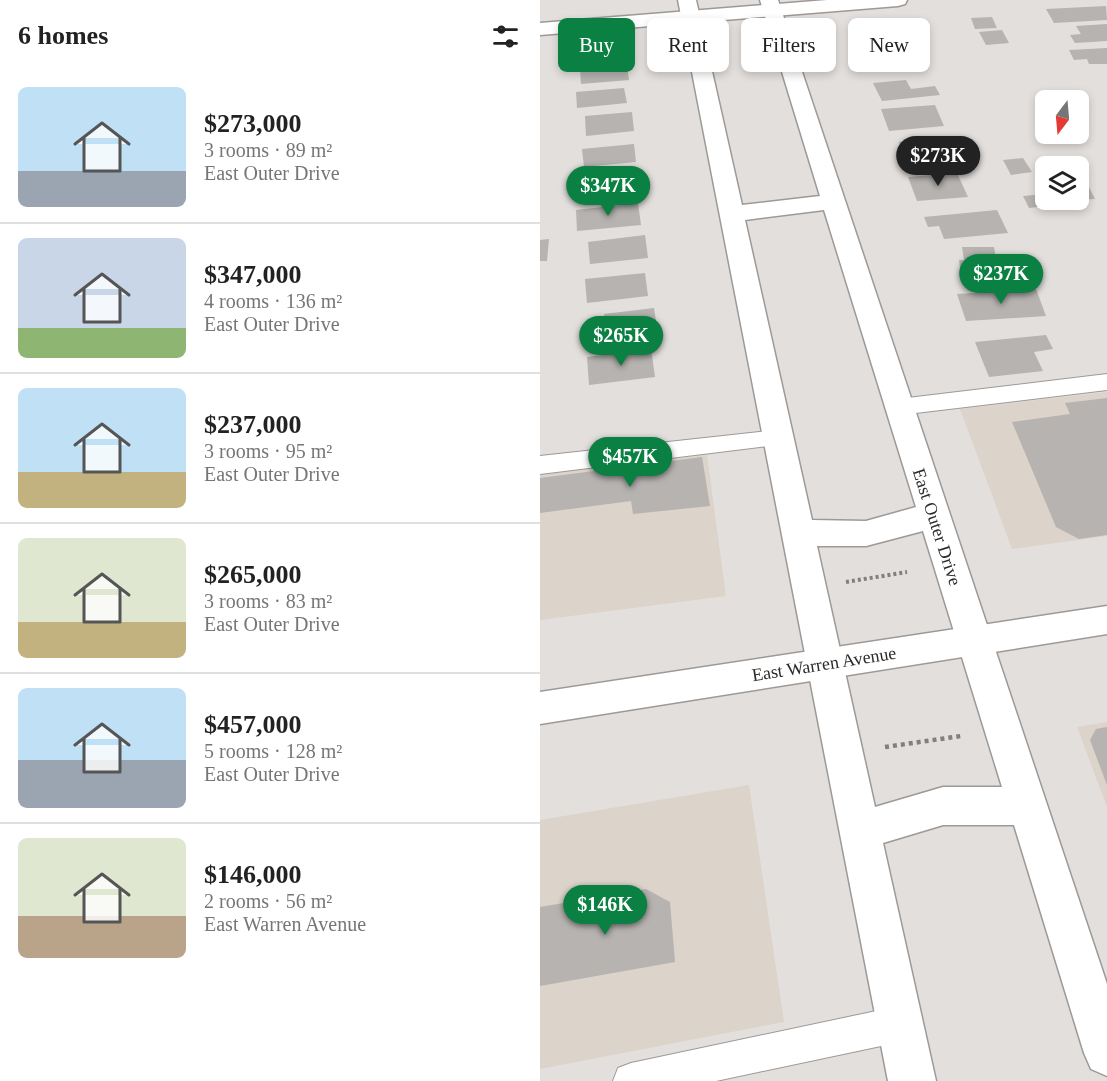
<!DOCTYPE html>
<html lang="en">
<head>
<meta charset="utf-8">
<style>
  body { margin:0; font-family:Georgia,serif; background:#f2f2f2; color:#222; height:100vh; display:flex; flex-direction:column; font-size:22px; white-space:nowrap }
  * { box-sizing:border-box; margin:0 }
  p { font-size:20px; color:#767676 }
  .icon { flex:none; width:33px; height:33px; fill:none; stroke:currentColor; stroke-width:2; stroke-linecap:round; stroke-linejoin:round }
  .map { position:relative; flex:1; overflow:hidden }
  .sheet { display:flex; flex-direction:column; background:#fff; width:540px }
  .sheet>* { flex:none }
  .banner { position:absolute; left:18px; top:18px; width:459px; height:54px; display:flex; gap:12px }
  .needle { width:39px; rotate:196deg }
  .buttons { position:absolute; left:495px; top:90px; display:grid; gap:12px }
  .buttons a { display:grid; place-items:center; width:54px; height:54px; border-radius:9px; background:#fff; box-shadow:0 3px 9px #0003; font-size:30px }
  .price { position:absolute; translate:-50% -51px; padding:0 14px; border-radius:21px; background:#0b8043; color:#fff; font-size:20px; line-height:39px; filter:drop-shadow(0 2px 3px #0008) }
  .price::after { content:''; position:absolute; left:50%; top:36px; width:18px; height:14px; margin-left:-9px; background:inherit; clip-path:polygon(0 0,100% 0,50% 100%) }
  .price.current { background:#222; color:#fff }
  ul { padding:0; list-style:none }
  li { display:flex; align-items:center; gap:18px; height:150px; padding:0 18px }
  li+li { border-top:2px solid #e0e0e0 }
  li span { display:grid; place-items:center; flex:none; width:168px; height:120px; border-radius:9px; color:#555 }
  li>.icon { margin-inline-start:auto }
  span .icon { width:72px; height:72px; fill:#fffc; stroke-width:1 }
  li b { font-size:26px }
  h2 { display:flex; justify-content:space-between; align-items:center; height:72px; padding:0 18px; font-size:26px }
  .chip { padding:0 21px; border-radius:9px; background:#fff; box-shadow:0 3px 9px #0003; font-size:21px; line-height:54px }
  .chip.current { background:#0b8043; color:#fff }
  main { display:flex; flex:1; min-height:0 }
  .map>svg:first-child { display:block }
  .built { fill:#dcd3ca }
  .building { fill:#b6b3b0 }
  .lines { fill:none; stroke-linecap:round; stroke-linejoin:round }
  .service-casing { stroke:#9c9996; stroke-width:2 }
  .minor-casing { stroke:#9c9996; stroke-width:3 }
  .tertiary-casing { stroke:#9c9996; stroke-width:3 }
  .secondary-casing { stroke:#9c9996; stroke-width:3 }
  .path-far1 { stroke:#827f7d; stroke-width:4; stroke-dasharray:3 3; stroke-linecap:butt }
  .path { stroke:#827f7d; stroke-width:4.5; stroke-dasharray:4 4; stroke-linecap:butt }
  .service { fill:#fff; fill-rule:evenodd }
  .minor { fill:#fff; fill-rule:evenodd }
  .tertiary { fill:#fff; fill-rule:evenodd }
  .secondary { fill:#fff; fill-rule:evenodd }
  .labels { text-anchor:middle; stroke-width:5; stroke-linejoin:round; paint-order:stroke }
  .street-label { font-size:18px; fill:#2c2b29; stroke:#fff }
</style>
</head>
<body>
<main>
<section class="sheet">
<h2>6 homes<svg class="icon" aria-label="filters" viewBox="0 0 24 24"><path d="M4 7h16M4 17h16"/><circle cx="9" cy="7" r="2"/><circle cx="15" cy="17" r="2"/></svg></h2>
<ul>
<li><span style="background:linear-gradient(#bfe0f5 70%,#9aa5b1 0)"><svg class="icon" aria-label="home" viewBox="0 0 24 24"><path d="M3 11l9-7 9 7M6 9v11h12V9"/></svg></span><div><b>$273,000</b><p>3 rooms · 89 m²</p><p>East Outer Drive</p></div></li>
<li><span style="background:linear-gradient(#c9d6e8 75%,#8fb573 0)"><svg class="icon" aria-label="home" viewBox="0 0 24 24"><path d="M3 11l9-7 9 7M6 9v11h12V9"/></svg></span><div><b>$347,000</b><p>4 rooms · 136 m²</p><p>East Outer Drive</p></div></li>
<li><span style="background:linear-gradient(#bfe0f5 70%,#c2b280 0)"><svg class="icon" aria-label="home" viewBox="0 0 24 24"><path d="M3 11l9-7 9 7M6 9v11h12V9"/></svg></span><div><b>$237,000</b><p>3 rooms · 95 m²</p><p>East Outer Drive</p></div></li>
<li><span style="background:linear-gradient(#dfe7d0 70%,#c2b280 0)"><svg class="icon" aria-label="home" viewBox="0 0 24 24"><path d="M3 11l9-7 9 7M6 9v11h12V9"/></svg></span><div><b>$265,000</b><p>3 rooms · 83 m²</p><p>East Outer Drive</p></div></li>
<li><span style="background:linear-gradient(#bfe0f5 60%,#9aa5b1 0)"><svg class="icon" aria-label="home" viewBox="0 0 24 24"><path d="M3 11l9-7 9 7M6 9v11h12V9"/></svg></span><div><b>$457,000</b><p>5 rooms · 128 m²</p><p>East Outer Drive</p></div></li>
<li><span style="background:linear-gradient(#dfe7d0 65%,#b9a48a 0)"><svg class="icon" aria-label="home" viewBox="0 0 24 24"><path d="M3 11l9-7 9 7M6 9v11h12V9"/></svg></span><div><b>$146,000</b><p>2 rooms · 56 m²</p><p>East Warren Avenue</p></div></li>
</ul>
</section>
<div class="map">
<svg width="567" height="1081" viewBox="0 0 567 1081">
  <rect width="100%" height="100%" fill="#e3dfdc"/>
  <path class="built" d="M 567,392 L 567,536 L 472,549 L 420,409 Z
    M 167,455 L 186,596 L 0,620 L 0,474 Z
    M 567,722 L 567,807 L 537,727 Z
    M 209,785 L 244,1022 L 0,1069 L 0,820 Z"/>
  <path class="building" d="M 566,6 L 567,20 L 514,23 L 506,9 Z
    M 452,17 L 457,28 L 435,29 L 431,18 Z
    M 567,24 L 567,41 L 535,43 L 530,35 L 541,34 L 536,26 Z
    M 462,30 L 469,43 L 446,45 L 439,32 Z
    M 79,46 L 81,61 L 34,65 L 33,50 Z
    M 567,48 L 567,64 L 549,64 L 547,59 L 534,60 L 529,50 Z
    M 87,65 L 89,80 L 41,84 L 40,69 Z
    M 366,80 L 371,89 L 395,86 L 400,95 L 342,101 L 333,83 Z
    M 84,88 L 87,103 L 37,108 L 36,92 Z
    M 395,105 L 404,126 L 349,131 L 341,109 Z
    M 92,112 L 94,131 L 46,136 L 45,116 Z
    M 401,138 L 404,147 L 417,145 L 422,156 L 366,161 L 359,142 Z
    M 94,144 L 96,162 L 44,167 L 42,149 Z
    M 483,158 L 492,172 L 471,175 L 463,160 Z
    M 103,172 L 105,191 L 51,196 L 49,177 Z
    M 417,173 L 428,197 L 377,201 L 368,177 Z
    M 547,183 L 555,199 L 538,200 L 538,184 Z
    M 506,194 L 506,200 L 510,200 L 514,205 L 489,208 L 483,196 Z
    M 98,203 L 101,225 L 37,231 L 36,210 Z
    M 457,210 L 468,233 L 404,239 L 399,226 L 388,227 L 384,217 Z
    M 105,235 L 108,258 L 50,264 L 48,242 Z
    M 9,239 L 7,261 L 0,261 L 0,240 Z
    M 422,247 L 454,247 L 460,282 L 422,282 L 419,260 L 424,260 Z
    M 105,273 L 108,296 L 47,303 L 45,279 Z
    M 496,289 L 506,316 L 426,321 L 417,294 Z
    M 114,308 L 118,334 L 74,339 L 73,325 L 65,326 L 64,314 Z
    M 506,335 L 513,349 L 494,352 L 503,371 L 449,377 L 435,342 Z
    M 111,349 L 115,377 L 49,385 L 47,357 Z
    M 567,398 L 567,535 L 539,539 L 516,527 L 472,422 L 530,414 L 525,403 Z
    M 162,457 L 170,506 L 93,514 L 91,501 L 0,513 L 0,478 Z
    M 567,727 L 567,785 L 550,740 L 556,729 Z
    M 106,889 L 130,902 L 135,962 L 0,986 L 0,907 Z"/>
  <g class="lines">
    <g class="service-casing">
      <path id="service" d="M 567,374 L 567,390 L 359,415 L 351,413 L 348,407 L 351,401 L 359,399 Z
        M 237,430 L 245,432 L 249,438 L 245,444 L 0,474 L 0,456 Z
        M 360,1006 L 372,1012 L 378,1024 L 372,1036 L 360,1042 L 176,1081 L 73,1081 L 78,1068 L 91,1063 Z"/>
    </g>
    <g class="minor-casing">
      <path id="minor" d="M 287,0 L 367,0 L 365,4 L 358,6 L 0,35 L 0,23 Z"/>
    </g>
    <g class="tertiary-casing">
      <path id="tertiary" d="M 138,0 L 156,0 L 202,205 L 280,196 L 220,0 L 238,0 L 567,984 L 567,1076 L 551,1069 L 544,1053 L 474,825 L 403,825 L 343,843 L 396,1081 L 348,1081 ZM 284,210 L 376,507 L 326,521 L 272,520 L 205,220 ZM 383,531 L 462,787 L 403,787 L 335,807 L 277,546 L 326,546 Z"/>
    </g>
    <g class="secondary-casing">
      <path id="secondary" d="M 567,606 L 567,634 L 0,724 L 0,692 Z"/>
    </g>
    <path class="path-far1" d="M 306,582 L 367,572"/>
    <path class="path" d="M 345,747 L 421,736"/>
    <use href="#service" class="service"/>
    <use href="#minor" class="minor"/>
    <use href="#tertiary" class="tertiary"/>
    <use href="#secondary" class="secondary"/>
  </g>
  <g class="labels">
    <g class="street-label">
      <text transform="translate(397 527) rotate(72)" y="6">East Outer Drive</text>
      <text transform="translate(284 664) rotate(-9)" y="6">East Warren Avenue</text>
    </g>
  </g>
</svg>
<div class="buttons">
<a><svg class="needle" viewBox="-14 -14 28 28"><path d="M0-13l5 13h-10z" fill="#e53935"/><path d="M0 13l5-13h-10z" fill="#767676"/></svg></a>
<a><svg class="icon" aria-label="layers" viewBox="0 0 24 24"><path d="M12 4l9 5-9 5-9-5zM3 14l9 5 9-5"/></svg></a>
</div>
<b class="price current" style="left:398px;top:187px">$273K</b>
<b class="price" style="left:68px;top:217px">$347K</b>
<b class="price" style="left:461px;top:305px">$237K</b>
<b class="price" style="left:81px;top:367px">$265K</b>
<b class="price" style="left:90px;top:488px">$457K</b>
<b class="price" style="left:65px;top:936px">$146K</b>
<div class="banner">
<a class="chip current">Buy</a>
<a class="chip">Rent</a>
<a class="chip">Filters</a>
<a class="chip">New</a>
</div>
</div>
</main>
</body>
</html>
